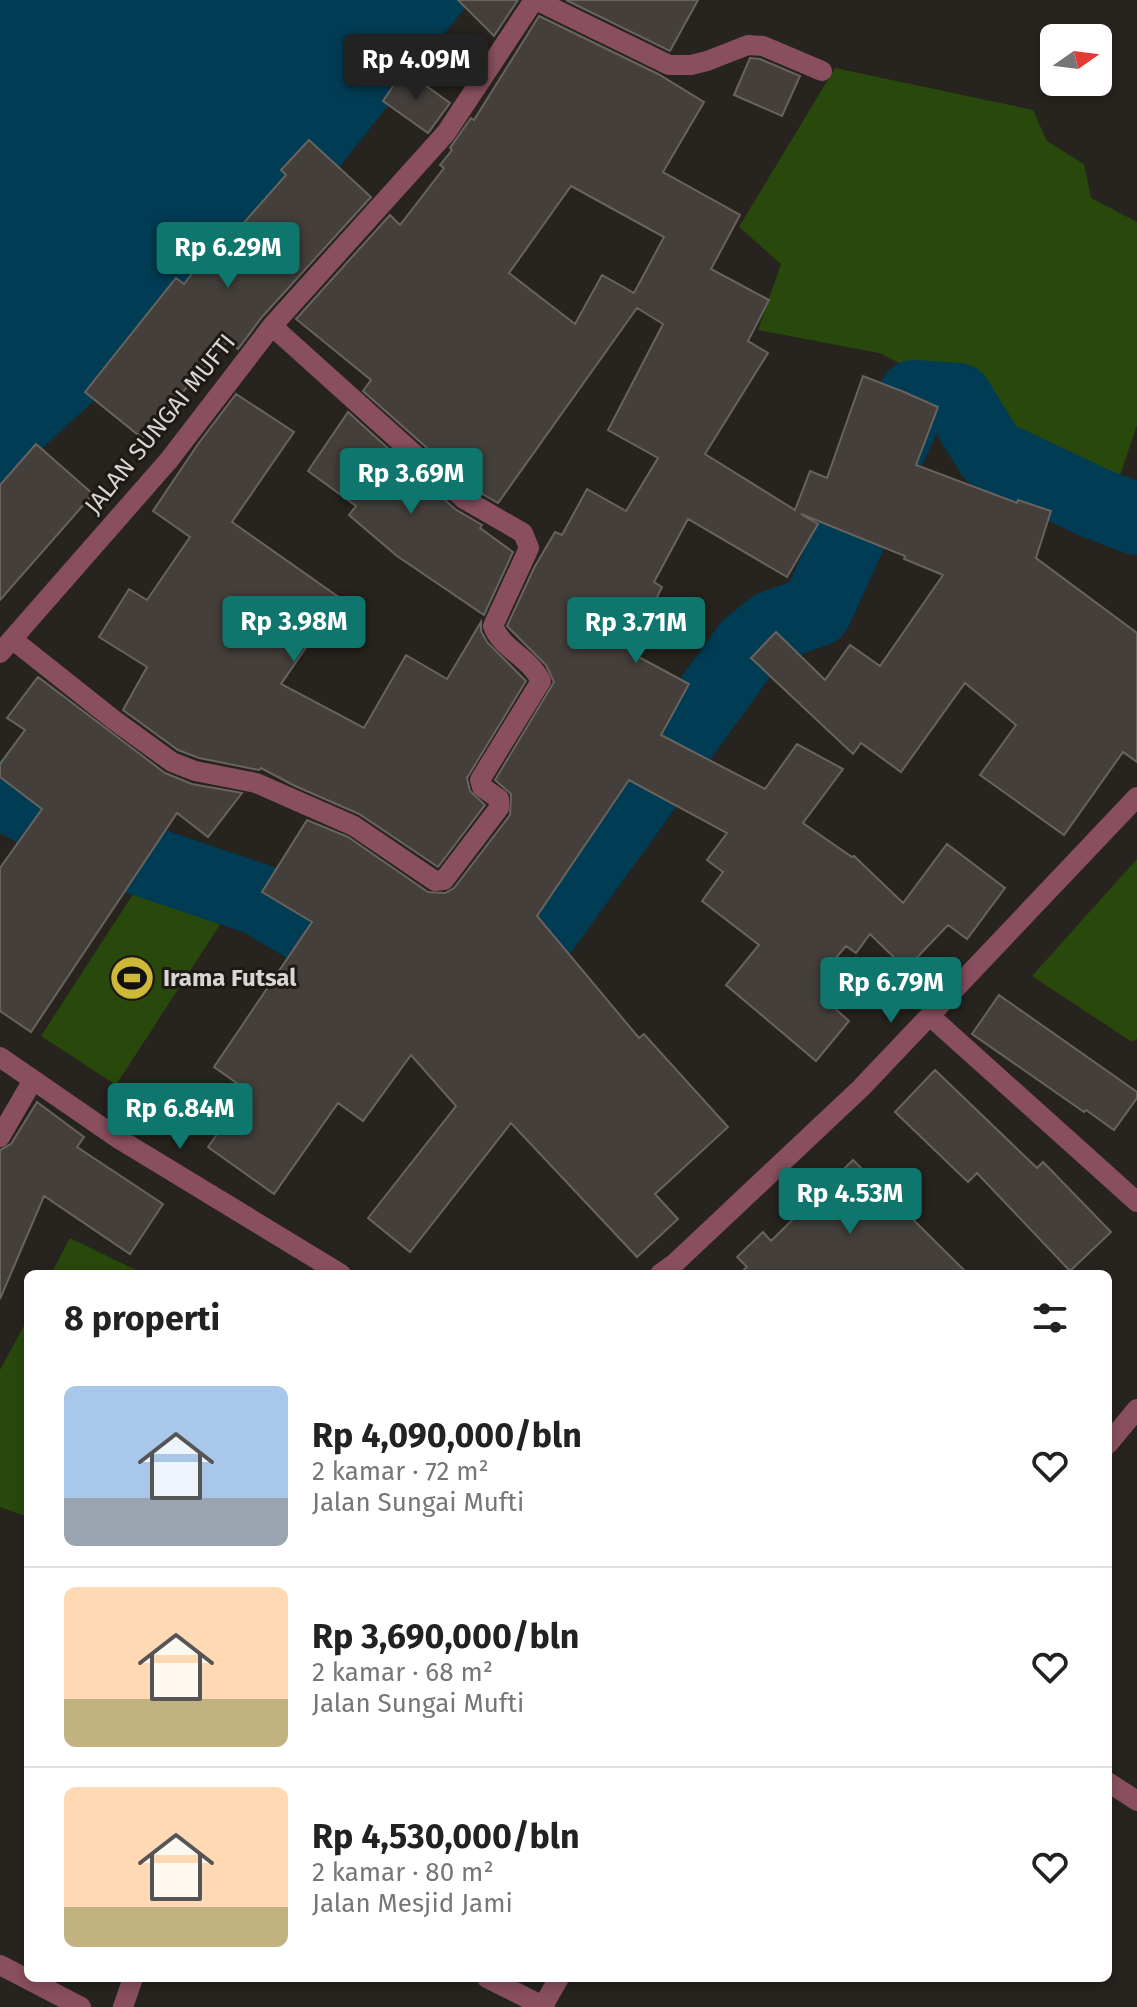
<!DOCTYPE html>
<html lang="id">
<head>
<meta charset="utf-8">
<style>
  body { margin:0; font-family:"Fira Sans",sans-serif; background:#f2f2f2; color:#222; height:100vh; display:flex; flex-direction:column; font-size:30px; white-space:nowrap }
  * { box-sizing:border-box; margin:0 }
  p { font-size:26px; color:#767676 }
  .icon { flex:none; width:44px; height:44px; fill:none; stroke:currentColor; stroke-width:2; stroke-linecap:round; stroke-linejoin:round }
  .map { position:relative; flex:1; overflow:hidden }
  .side { position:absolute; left:24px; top:1270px; width:1088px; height:712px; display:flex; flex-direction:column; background:#fff; border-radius:12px; box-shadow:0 4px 12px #0003 }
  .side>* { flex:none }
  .needle { width:52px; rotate:76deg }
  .controls { position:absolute; left:1040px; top:24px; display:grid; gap:16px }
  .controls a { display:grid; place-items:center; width:72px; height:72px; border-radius:12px; background:#fff; box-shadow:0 4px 12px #0003; font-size:40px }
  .price { position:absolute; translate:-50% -68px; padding:0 18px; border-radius:8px; background:#0f766e; color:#fff; font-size:26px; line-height:52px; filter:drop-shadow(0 2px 4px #0008) }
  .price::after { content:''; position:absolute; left:50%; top:48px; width:24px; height:18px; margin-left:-12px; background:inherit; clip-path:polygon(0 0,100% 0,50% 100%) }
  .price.on { background:#222; color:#fff }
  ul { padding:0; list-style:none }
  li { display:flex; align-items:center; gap:24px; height:200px; padding:0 40px }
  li+li { border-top:2px solid #e0e0e0 }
  li span { display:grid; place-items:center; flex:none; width:224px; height:160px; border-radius:12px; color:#555 }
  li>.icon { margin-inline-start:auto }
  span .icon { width:96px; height:96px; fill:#fffc; stroke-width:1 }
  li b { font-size:34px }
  h2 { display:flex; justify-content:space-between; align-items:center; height:96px; padding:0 40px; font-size:34px }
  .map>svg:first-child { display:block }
  .green { fill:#28490b }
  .water { fill:#003c54 }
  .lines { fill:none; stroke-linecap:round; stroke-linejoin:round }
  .river { stroke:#003c54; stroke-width:72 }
  .building { fill:#443f3b; stroke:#69635e; stroke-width:2; fill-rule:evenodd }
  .minor { stroke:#894f5e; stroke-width:20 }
  .labels { text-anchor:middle; stroke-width:6; stroke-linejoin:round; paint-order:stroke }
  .street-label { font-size:24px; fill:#d8d5d2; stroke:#1e1915 }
  .poi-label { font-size:24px; font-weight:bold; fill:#d8d5d2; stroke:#1e1915; text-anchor:start }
</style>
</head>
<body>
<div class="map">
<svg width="1137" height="2007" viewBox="0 0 1137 2007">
  <rect width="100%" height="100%" fill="#27231e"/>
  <path class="green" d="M 835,68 L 1033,110 L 1047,141 L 1084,164 L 1091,198 L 1137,222 L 1137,425 L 1119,478 L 978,433 L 958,392 L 879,353 L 758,330 L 781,264 L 739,227 Z
    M 1137,859 L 1137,1039 L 1132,1042 L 1032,976 Z
    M 148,871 L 223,920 L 116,1085 L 41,1036 Z
    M 70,1238 L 144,1274 L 51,1274 Z
    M 28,1318 L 28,1517 L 0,1507 L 0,1370 Z"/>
  <path class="water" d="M 0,0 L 471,0 L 316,197 L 0,487 Z"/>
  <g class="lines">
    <path class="river" d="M 0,796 L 13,799 L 91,843 L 260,900 L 340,948 L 370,1000
      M 488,1006 L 748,646 L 773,626 L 816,611 L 914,396 L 957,399 L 991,454 L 1097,504 L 1137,519"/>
  </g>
  <path class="building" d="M 458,0 L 518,0 L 494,36 Z
    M 566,0 L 698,0 L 670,51 Z
    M 539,16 L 658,74 L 704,102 L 663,172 L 740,215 L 711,269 L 769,300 L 748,341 L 768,353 L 705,454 L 795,510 L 810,471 L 827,478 L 863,376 L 904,392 L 938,407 L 916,465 L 1017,503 L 1018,500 L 1051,511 L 1036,558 L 1137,633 L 1137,762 L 1123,752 L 1064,835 L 980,775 L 1016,725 L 965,683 L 901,772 L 861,743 L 853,754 L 751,658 L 776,632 L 825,680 L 850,645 L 880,666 L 943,575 L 904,559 L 905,556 L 801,514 L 818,524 L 787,577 L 688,519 L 654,582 L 662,587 L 645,621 L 651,624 L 635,655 L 689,684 L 661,735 L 765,789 L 797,744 L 843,769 L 803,823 L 852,857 L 854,856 L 903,903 L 947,844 L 1005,888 L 967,939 L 948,925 L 906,969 L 870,934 L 856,953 L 846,946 L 829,966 L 839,976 L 823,998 L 849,1021 L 816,1061 L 726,985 L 759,945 L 702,901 L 723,872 L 707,860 L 727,833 L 629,780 L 537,916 L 639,1038 L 644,1034 L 728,1127 L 655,1194 L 678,1219 L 637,1257 L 511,1123 L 410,1252 L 368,1218 L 456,1106 L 411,1055 L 363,1121 L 338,1103 L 274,1194 L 208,1147 L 248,1091 L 214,1067 L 312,922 L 262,892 L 307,820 L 348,837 L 428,892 L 445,893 L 454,888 L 510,815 L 511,794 L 495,780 L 554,682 L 546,665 L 507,626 L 534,568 L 555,532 L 562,535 L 587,489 L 626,511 L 658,458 L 608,430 L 663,324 L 637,308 L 498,503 L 472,488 L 363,391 L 371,380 L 296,319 L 390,215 L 400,225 L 444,168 L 440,165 L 452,150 L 450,148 L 471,118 L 474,120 ZM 571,186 L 664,237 L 634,293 L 602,275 L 575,324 L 509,273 Z
    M 750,58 L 760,59 L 800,76 L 782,116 L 734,95 Z
    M 404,70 L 450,103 L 428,133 L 383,101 Z
    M 309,140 L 371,197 L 262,317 L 238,349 L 228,341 L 142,438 L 85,392 L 176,278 L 184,284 L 219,238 L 226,243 L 286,175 L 281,170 Z
    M 236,394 L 294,432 L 232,522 L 340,598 L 281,684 L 364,728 L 406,655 L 447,679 L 481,622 L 481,631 L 487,642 L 526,681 L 467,778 L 470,791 L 485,805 L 438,867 L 359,814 L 293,785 L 261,768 L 259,770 L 199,758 L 178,750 L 123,710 L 147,667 L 99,637 L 129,589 L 147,600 L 190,537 L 153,511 L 198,444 Z
    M 348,412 L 455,509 L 482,525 L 480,528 L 513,552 L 484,615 L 397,556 L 349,515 L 356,506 L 308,471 Z
    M 36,444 L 93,494 L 0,600 L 0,485 Z
    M 38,677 L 165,773 L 192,784 L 242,793 L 208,837 L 177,813 L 31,1032 L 0,1011 L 0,868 L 42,809 L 0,777 L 0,764 L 25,730 L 7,718 Z
    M 999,995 L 1137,1092 L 1137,1098 L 1114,1130 L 1086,1110 L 1084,1112 L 972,1034 Z
    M 935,1070 L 1037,1168 L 1043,1162 L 1111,1232 L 1070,1271 L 977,1173 L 968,1182 L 895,1112 Z
    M 37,1102 L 84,1137 L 77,1147 L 163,1204 L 130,1254 L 44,1196 L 0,1299 L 0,1150 L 11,1144 Z
    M 853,1160 L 968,1274 L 739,1274 L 747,1267 L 737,1257 L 763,1232 L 771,1241 Z"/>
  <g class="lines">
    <path class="minor" d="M 536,0 L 669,65 L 691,65 L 707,61 L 748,45 L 763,46 L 822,71
      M 12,639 L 114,720 L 172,762 L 195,771 L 256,783 L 354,826 L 435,881 L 444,880 L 499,808 L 499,799 L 482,787 L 480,780 L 541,681 C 530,658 502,649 493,626 L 529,548 L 523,533 L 464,499 L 272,326
      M 0,653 L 169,460 L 272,326 L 446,133 L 534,0
      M 930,1016 L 1137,1202
      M 0,1057 L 119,1139 L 341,1274
      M 0,1137 L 33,1080
      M 660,1274 L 674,1264 L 861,1088 L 1137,797
      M 1108,1444 L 1137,1409
      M 1108,1782 L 1137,1801
      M 0,1965 L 81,2007
      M 487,1978 L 545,2007
      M 543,2006 L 559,1978
      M 123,2007 L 133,1978"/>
  </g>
  <defs>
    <g id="stadium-disc" transform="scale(2.3)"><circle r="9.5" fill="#ceb837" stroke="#1e1915"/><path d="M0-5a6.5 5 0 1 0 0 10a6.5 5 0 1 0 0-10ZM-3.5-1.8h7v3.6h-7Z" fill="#111"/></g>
  </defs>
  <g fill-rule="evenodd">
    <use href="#stadium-disc" x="132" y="978"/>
  </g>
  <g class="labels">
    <g class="street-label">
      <text transform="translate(160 424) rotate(-51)" y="8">JALAN SUNGAI MUFTI</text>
    </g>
    <g class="poi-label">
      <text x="163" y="986">Irama Futsal</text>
    </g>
  </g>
</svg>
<div class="controls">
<a><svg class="needle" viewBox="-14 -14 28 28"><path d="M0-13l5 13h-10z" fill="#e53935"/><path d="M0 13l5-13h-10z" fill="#767676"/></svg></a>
</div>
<b class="price on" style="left:416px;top:102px">Rp 4.09M</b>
<b class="price" style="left:228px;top:290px">Rp 6.29M</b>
<b class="price" style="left:411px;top:516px">Rp 3.69M</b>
<b class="price" style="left:294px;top:664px">Rp 3.98M</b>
<b class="price" style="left:636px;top:665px">Rp 3.71M</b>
<b class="price" style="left:891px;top:1025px">Rp 6.79M</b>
<b class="price" style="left:180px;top:1151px">Rp 6.84M</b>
<b class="price" style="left:850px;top:1236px">Rp 4.53M</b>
<section class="side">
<h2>8 properti<svg class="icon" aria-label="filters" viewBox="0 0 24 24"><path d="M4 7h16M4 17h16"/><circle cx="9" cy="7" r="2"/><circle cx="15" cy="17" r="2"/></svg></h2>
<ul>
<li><span style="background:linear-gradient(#a9c7e8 70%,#9aa5b1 0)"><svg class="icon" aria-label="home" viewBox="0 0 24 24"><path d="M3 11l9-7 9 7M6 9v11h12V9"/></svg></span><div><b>Rp 4,090,000/bln</b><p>2 kamar · 72 m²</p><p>Jalan Sungai Mufti</p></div><svg class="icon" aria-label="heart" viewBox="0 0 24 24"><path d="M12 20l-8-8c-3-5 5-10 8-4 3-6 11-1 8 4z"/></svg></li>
<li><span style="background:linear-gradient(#ffd9b3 70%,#c2b280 0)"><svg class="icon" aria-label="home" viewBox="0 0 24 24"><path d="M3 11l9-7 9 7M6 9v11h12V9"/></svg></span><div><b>Rp 3,690,000/bln</b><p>2 kamar · 68 m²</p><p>Jalan Sungai Mufti</p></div><svg class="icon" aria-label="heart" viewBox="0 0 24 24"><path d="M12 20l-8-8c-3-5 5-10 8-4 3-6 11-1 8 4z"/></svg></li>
<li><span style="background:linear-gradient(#ffd9b3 75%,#c2b280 0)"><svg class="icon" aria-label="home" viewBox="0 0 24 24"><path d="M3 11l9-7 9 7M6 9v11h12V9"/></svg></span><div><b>Rp 4,530,000/bln</b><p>2 kamar · 80 m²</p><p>Jalan Mesjid Jami</p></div><svg class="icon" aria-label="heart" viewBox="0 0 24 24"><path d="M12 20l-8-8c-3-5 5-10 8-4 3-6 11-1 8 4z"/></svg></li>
</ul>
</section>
</div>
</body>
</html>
